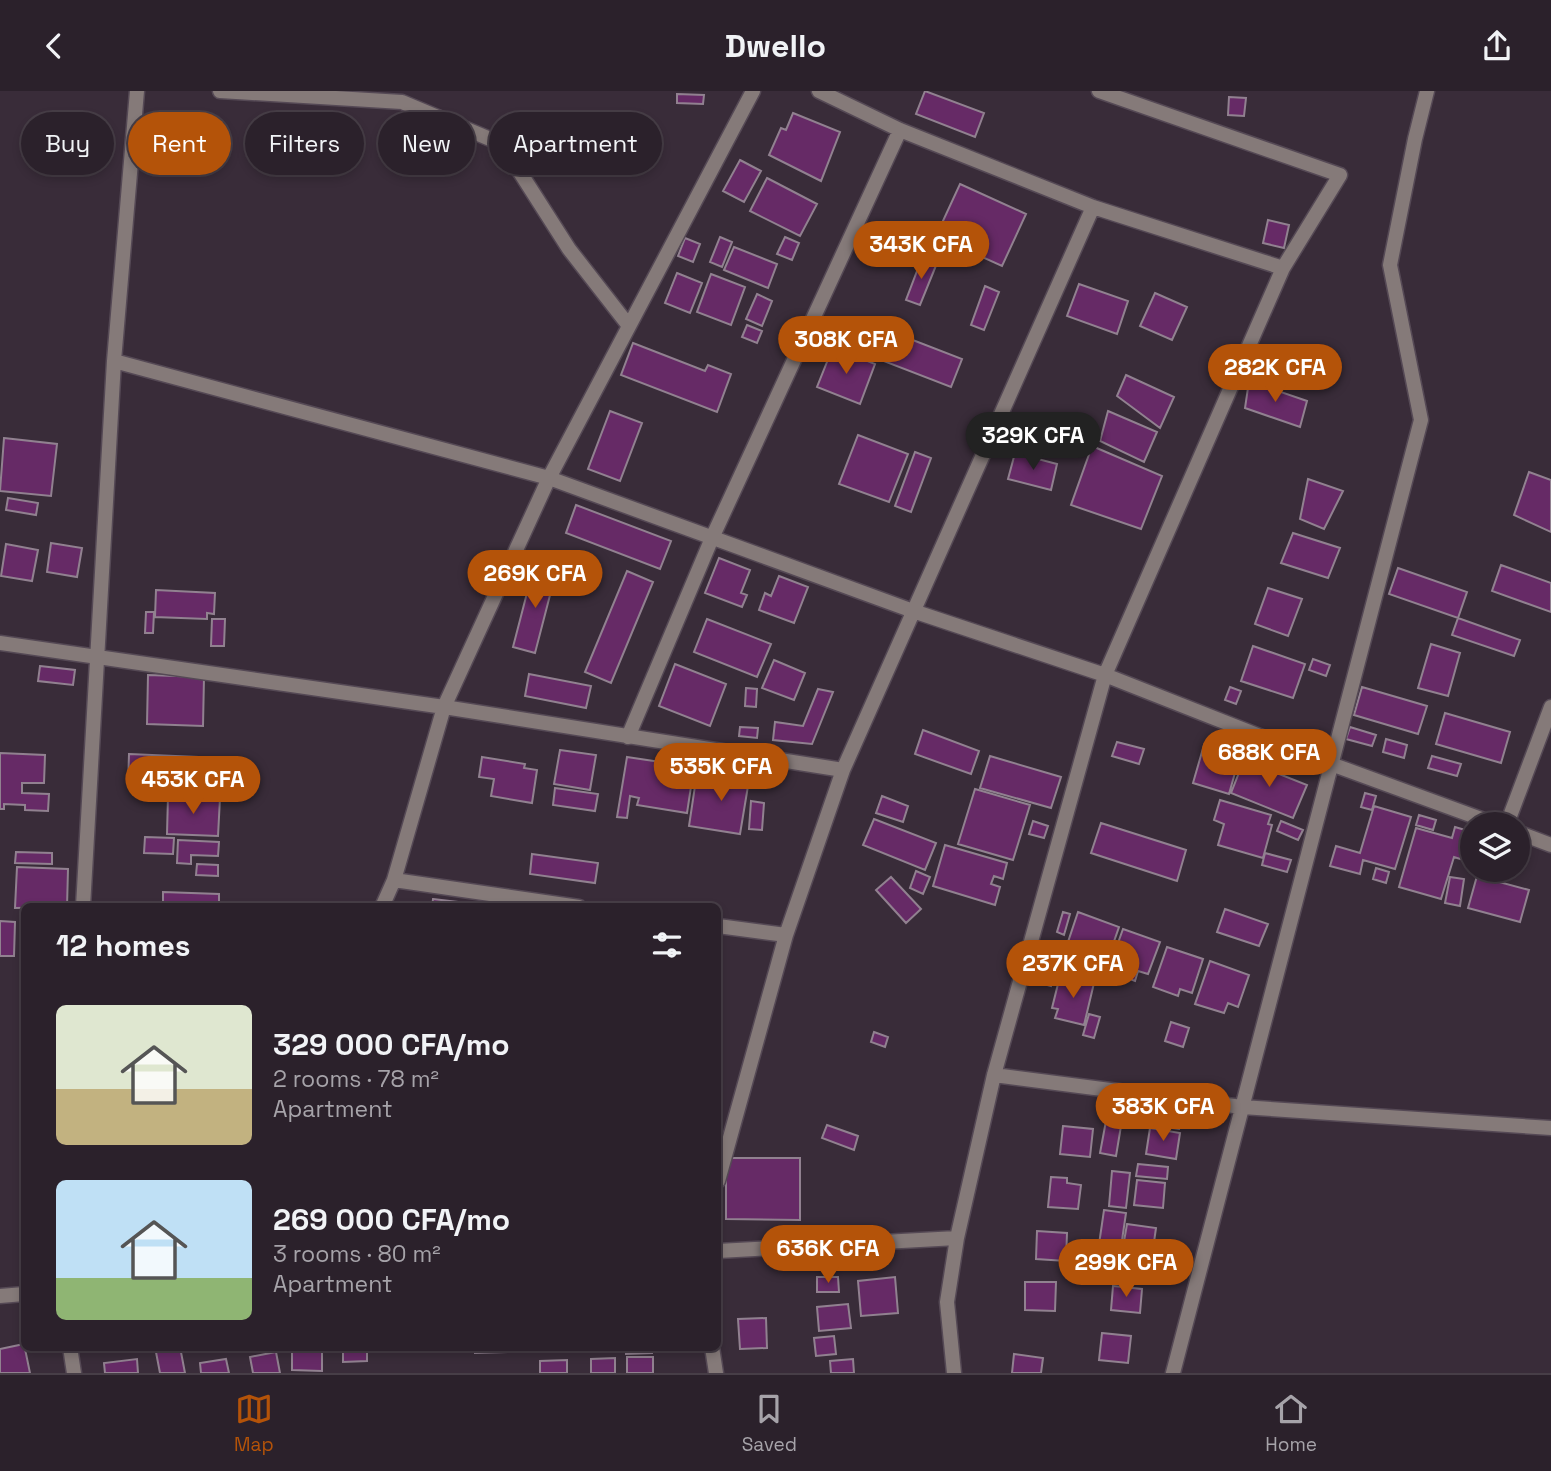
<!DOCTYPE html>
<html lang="en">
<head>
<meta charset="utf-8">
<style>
  body { margin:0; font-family:"Space Grotesk",sans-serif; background:#372e37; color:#f1f3f6; height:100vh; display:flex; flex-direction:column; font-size:26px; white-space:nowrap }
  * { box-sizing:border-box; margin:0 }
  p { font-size:23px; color:#a6a3a9 }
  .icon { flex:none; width:38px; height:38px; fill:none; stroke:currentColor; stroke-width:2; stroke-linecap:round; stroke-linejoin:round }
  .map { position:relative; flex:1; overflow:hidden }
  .drawer { position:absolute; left:21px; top:812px; width:700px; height:448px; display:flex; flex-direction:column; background:#2b212b; border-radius:10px; box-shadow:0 4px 10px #0003,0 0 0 2px #473e47 }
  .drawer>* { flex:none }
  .top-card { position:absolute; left:21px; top:21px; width:700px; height:63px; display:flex; gap:14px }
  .fabs { position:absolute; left:1460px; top:721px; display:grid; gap:14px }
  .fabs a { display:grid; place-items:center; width:70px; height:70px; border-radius:50%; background:#2b212b; box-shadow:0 4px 10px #0003,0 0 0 2px #473e47; font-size:35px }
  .price { position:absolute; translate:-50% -60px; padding:0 16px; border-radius:24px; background:#b45309; color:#fff; font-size:23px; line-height:46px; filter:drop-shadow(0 2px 4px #0008) }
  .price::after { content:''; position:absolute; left:50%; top:42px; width:21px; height:16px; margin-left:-10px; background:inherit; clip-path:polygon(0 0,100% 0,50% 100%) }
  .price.selected { background:#222; color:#fff }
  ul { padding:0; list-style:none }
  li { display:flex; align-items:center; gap:21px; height:175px; padding:0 35px }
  li span { display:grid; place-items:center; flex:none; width:196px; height:140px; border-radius:10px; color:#555 }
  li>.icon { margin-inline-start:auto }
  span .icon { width:84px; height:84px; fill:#fffc; stroke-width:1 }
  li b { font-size:30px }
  h2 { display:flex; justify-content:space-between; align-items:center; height:84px; padding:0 35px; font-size:30px }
  .tag { padding:0 24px; border-radius:32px; background:#2b212b; box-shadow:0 4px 10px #0003,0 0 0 2px #473e47; font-size:24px; line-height:63px }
  .tag.selected { background:#b45309; color:#fff }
  header { display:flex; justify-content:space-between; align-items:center; height:91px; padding:0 35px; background:#2b212b; font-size:32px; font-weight:700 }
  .tab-bar { display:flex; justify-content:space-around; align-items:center; height:98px; border-top:2px solid #473e47; background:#2b212b; font-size:19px; color:#a6a3a9 }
  .tab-bar a { display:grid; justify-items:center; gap:4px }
  .tab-bar .selected { color:#b45309 }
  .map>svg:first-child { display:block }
  .building { fill:#662a66; stroke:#918190; stroke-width:2 }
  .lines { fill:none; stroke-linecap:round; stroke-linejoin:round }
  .street-casing { stroke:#554955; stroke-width:17 }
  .street { stroke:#857a79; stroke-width:14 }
</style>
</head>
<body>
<header><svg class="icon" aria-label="back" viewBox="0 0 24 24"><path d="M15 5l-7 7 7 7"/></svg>Dwello<svg class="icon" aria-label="share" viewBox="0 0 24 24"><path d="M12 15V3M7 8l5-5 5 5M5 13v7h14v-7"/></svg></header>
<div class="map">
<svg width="1551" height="1282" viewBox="0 0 1551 1282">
  <rect width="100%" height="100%" fill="#392c39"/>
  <path class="building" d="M 925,0 L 984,22 L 975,46 L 916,23 Z
    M 677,3 L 704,4 L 703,13 L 677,12 Z
    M 1229,6 L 1246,7 L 1244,25 L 1228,24 Z
    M 793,22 L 840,41 L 821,90 L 769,64 L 781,37 L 786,39 Z
    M 740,69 L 761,80 L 744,111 L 723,100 Z
    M 767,87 L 817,113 L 800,145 L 750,120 Z
    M 960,93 L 1026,123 L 1002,175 L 936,145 Z
    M 1268,129 L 1289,134 L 1284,157 L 1263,152 Z
    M 720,146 L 732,151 L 722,176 L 710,171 Z
    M 785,146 L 799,152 L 792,169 L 777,163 Z
    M 685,147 L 700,153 L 693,171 L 678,165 Z
    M 734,156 L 777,173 L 768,197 L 724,179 Z
    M 922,167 L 937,172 L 920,214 L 906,209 Z
    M 677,182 L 702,192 L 690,222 L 665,212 Z
    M 711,183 L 745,196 L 731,234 L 697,221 Z
    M 1079,193 L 1128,210 L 1117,243 L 1067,225 Z
    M 985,195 L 999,201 L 984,239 L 971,234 Z
    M 1155,202 L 1187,216 L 1172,249 L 1140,235 Z
    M 757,203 L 772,210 L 762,235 L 746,228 Z
    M 747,234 L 762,240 L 757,252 L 742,246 Z
    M 892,241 L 962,268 L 951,296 L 881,269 Z
    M 633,252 L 705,280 L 708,274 L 731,283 L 717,321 L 621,284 Z
    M 833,256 L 875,273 L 860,313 L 817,296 Z
    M 1126,284 L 1174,306 L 1160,337 L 1117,305 Z
    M 1249,290 L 1307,310 L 1300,336 L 1245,317 Z
    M 610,320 L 642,332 L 620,390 L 588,378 Z
    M 1108,320 L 1157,341 L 1144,371 L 1100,350 Z
    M 858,344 L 908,363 L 889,411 L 839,393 Z
    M 4,347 L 57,353 L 51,405 L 0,400 Z
    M 1092,355 L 1162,385 L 1141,438 L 1071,414 Z
    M 915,361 L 931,367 L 911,421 L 895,415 Z
    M 1015,362 L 1057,373 L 1051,399 L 1008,388 Z
    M 1529,381 L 1551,389 L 1551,441 L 1514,424 Z
    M 1308,388 L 1343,400 L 1324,438 L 1300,428 Z
    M 8,407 L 38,412 L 36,424 L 6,419 Z
    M 576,414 L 671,450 L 660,478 L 566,442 Z
    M 1293,442 L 1340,457 L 1328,487 L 1281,472 Z
    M 51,452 L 82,457 L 77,486 L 47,481 Z
    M 6,453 L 38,459 L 32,490 L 1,485 Z
    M 719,467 L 750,479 L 741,502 L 747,504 L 742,516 L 705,502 Z
    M 1501,474 L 1551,492 L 1551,521 L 1492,500 Z
    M 534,475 L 556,481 L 535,562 L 513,556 Z
    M 1398,477 L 1467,501 L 1458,527 L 1389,503 Z
    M 627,480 L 653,491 L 611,592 L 585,581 Z
    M 779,485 L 808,496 L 794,532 L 759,519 L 765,502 L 771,505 Z
    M 1268,497 L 1302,508 L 1288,545 L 1255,533 Z
    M 156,499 L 215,502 L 214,523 L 207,522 L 207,528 L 155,526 Z
    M 146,521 L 154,521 L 153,542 L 145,542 Z
    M 1458,527 L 1520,549 L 1514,565 L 1452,544 Z
    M 212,528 L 225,528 L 224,555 L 211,555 Z
    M 707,528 L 771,553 L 757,586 L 694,561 Z
    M 1431,553 L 1460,562 L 1448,605 L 1418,597 Z
    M 1253,555 L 1305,573 L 1293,607 L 1241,590 Z
    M 1313,568 L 1330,574 L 1326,585 L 1309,579 Z
    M 774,569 L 805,582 L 794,609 L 762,597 Z
    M 675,573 L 726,593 L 710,635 L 659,615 Z
    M 40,575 L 75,579 L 73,594 L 38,590 Z
    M 529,583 L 591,595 L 586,617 L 525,605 Z
    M 148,584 L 204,586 L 203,635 L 147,633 Z
    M 1230,596 L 1241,600 L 1236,613 L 1225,609 Z
    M 1362,596 L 1427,615 L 1418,643 L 1354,624 Z
    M 746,597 L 757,598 L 756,616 L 745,615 Z
    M 818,598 L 833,601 L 812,653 L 773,649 L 775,631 L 803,635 Z
    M 1445,622 L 1510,641 L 1501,672 L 1436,653 Z
    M 740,636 L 758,637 L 757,647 L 739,645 Z
    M 1350,636 L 1376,644 L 1372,655 L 1346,648 Z
    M 923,639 L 979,660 L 971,683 L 915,663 Z
    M 1386,648 L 1407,654 L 1404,667 L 1383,661 Z
    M 1117,651 L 1144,658 L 1139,673 L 1112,665 Z
    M 1204,654 L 1240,664 L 1229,703 L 1193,692 Z
    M 560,659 L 596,664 L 590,699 L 554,693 Z
    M 0,662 L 45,664 L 44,692 L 22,692 L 22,702 L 49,703 L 48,720 L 25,719 L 25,714 L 4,713 L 4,718 L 0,718 Z
    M 129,663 L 221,667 L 220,679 L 158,677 L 157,696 L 128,695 Z
    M 990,665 L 1061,686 L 1051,717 L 980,697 Z
    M 1432,665 L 1461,673 L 1457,685 L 1428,677 Z
    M 482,666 L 525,673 L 524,677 L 537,679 L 532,712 L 491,705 L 494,688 L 479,686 Z
    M 627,666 L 694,676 L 687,722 L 637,714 L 639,707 L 630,705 L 627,727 L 617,726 Z
    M 1244,669 L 1307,694 L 1293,727 L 1231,702 Z
    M 698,673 L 708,675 L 706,689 L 696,688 Z
    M 724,679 L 750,683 L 740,743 L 689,735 L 695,695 L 710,697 L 711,689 L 718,690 L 719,686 L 723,686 Z
    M 205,689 L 221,690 L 220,705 L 205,705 Z
    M 555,697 L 598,703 L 595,720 L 553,714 Z
    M 975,698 L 1030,714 L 1013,769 L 958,753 Z
    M 1365,702 L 1376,705 L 1372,719 L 1361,716 Z
    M 168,705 L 220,707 L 218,745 L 167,743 Z
    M 882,705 L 908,715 L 903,731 L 876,722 Z
    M 1220,709 L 1271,724 L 1268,733 L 1272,734 L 1263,767 L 1218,754 L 1224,733 L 1214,729 Z
    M 751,710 L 764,712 L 762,739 L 749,738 Z
    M 1374,715 L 1411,726 L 1395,778 L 1363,769 L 1360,783 L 1330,775 L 1336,755 L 1360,762 Z
    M 1419,724 L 1436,729 L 1433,739 L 1416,734 Z
    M 874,728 L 936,752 L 925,779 L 863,754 Z
    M 1033,730 L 1048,735 L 1044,747 L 1029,743 Z
    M 1281,730 L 1303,739 L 1298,749 L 1277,740 Z
    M 1101,732 L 1186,759 L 1177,790 L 1091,762 Z
    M 1455,736 L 1472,741 L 1472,766 L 1470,771 L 1454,766 L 1441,808 L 1399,796 L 1416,737 L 1452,747 Z
    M 145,746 L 174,747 L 173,763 L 144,762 Z
    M 178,749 L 219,751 L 218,765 L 191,764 L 191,773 L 177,772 Z
    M 945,754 L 1007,772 L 1003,788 L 994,785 L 991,793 L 1000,796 L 995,814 L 933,795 Z
    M 16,761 L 52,762 L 52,773 L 15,772 Z
    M 1265,762 L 1291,769 L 1287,781 L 1262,774 Z
    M 532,763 L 598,772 L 595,792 L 530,783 Z
    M 197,773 L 218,774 L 218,785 L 196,784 Z
    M 17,776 L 68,778 L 67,816 L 15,817 Z
    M 1376,777 L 1389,781 L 1386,792 L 1373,788 Z
    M 916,780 L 930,786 L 923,803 L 910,797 Z
    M 1477,785 L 1529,799 L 1520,831 L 1468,817 Z
    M 891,786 L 921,818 L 906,832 L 876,799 Z
    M 1450,786 L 1464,788 L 1460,815 L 1445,812 Z
    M 163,801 L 219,803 L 219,816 L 163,816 Z
    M 433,808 L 491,815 L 491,816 L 432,816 Z
    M 1225,818 L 1268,833 L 1259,855 L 1217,841 Z
    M 1063,821 L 1070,823 L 1064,844 L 1057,841 Z
    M 1078,821 L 1119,836 L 1105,876 L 1074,866 L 1076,858 L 1067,854 Z
    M 0,830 L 15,831 L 14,865 L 0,865 Z
    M 1123,838 L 1160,851 L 1148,883 L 1138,880 L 1135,890 L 1108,880 Z
    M 1055,853 L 1068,856 L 1065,865 L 1052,861 Z
    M 1167,856 L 1203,868 L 1192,902 L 1180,898 L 1178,905 L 1153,896 Z
    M 1047,866 L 1058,870 L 1051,895 L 1040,892 Z
    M 1210,870 L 1249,884 L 1238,916 L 1228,912 L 1224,922 L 1195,913 Z
    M 1060,885 L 1094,892 L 1084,934 L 1055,927 L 1058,918 L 1052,917 Z
    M 1089,923 L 1100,926 L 1094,947 L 1083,944 Z
    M 1171,931 L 1189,937 L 1183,956 L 1165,950 Z
    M 874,941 L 888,946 L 885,956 L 871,951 Z
    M 1109,1014 L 1124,1017 L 1116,1065 L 1100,1062 Z
    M 1148,1026 L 1180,1029 L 1179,1038 L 1147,1034 Z
    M 827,1034 L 858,1045 L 854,1059 L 822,1047 Z
    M 1063,1035 L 1093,1038 L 1090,1066 L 1060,1063 Z
    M 1150,1037 L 1180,1042 L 1176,1068 L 1146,1063 Z
    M 726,1067 L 800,1067 L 800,1129 L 726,1128 Z
    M 1138,1073 L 1168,1076 L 1167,1088 L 1136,1085 Z
    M 1112,1080 L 1130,1082 L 1126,1117 L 1109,1115 Z
    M 1051,1086 L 1067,1087 L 1067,1092 L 1081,1094 L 1078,1118 L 1048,1116 Z
    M 1137,1089 L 1165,1092 L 1163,1117 L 1134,1114 Z
    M 1104,1119 L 1126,1122 L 1119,1170 L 1097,1167 Z
    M 1127,1133 L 1156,1137 L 1151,1172 L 1121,1168 Z
    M 1037,1140 L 1067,1142 L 1066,1170 L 1036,1168 Z
    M 817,1186 L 838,1186 L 839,1201 L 817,1201 Z
    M 895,1186 L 898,1222 L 861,1225 L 858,1190 Z
    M 1025,1191 L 1056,1191 L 1055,1220 L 1025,1219 Z
    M 1113,1195 L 1142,1198 L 1140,1222 L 1111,1219 Z
    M 848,1213 L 851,1237 L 819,1240 L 817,1216 Z
    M 766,1227 L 767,1257 L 740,1258 L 738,1228 Z
    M 1102,1242 L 1131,1245 L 1128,1272 L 1099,1269 Z
    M 834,1245 L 836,1263 L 816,1265 L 814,1247 Z
    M 24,1253 L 30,1282 L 0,1282 L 0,1258 Z
    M 155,1256 L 180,1256 L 185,1282 L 160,1282 Z
    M 343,1256 L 367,1256 L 367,1270 L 343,1271 Z
    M 475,1256 L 507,1256 L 507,1261 L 475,1262 Z
    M 626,1256 L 652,1256 L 652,1262 L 626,1263 Z
    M 292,1257 L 322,1258 L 322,1280 L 292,1279 Z
    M 276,1261 L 280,1282 L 253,1282 L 250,1266 Z
    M 1014,1263 L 1043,1267 L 1041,1282 L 1012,1282 Z
    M 627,1266 L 653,1266 L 653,1282 L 627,1282 Z
    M 615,1267 L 615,1282 L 591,1282 L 591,1268 Z
    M 137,1268 L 138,1282 L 105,1282 L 104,1272 Z
    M 226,1268 L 229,1282 L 201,1282 L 200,1272 Z
    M 853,1268 L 854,1282 L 831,1282 L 830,1270 Z
    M 567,1269 L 567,1282 L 540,1282 L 540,1270 Z"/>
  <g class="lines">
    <g class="street-casing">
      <path id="street" d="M 137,0 L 114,270 L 549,387 L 913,520 L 1105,584 L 1331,673 L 1495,733
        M 220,0 L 402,11 L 502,53 L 569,158 L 629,235
        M 819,0 L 900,39 L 1093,116 L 1283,177
        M 0,552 L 444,616 L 843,679
        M 628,646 L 712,447 L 900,39
        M 1507,733 L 1551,616
        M 1517,741 L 1551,754
        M 394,789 L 579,816
        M 83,816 L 114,270
        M 382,816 L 394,789 L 444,616 L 549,387 L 753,0
        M 718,835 L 786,844
        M 994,984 L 1242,1016 L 1551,1037
        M 718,1090 L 786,844 L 843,679 L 1093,116
        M 718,1160 L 957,1147
        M 0,1205 L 24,1203
        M 70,1256 L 74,1282
        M 712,1256 L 716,1282
        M 954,1282 L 947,1211 L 957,1147 L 994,984 L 1105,584 L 1283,177 L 1340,84 L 1099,0
        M 1173,1282 L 1421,329 L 1390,174 L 1415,48 L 1427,0"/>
    </g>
    <use href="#street" class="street"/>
  </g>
</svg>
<div class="fabs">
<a><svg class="icon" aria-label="layers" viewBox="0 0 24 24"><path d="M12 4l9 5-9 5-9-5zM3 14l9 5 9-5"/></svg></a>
</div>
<b class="price" style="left:921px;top:190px">343K CFA</b>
<b class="price" style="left:846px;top:285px">308K CFA</b>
<b class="price" style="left:1275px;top:313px">282K CFA</b>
<b class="price selected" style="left:1033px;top:381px">329K CFA</b>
<b class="price" style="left:535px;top:519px">269K CFA</b>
<b class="price" style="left:1269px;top:698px">688K CFA</b>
<b class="price" style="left:721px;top:712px">535K CFA</b>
<b class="price" style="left:193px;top:725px">453K CFA</b>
<b class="price" style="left:1073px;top:909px">237K CFA</b>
<b class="price" style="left:1163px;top:1052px">383K CFA</b>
<b class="price" style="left:828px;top:1194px">636K CFA</b>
<b class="price" style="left:1126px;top:1208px">299K CFA</b>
<div class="top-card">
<a class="tag">Buy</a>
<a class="tag selected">Rent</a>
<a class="tag">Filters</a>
<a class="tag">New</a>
<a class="tag">Apartment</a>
</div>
<section class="drawer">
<h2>12 homes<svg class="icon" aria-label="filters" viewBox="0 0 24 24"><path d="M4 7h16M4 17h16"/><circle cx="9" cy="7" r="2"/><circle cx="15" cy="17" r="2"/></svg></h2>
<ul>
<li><span style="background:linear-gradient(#dfe7d0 60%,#c2b280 0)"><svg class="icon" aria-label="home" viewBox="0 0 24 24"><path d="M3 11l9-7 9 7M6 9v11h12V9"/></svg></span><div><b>329 000 CFA/mo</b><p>2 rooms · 78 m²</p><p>Apartment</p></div></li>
<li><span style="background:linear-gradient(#bfe0f5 70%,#8fb573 0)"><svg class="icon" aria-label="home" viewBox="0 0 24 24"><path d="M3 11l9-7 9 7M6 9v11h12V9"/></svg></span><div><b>269 000 CFA/mo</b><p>3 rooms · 80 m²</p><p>Apartment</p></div></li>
</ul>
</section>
</div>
<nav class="tab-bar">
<a class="selected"><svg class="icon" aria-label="map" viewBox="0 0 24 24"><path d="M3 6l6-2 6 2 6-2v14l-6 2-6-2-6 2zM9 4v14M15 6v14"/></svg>Map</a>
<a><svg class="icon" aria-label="saved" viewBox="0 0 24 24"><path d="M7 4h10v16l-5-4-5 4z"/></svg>Saved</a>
<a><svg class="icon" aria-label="home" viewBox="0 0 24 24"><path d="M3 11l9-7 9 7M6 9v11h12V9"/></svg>Home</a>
</nav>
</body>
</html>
